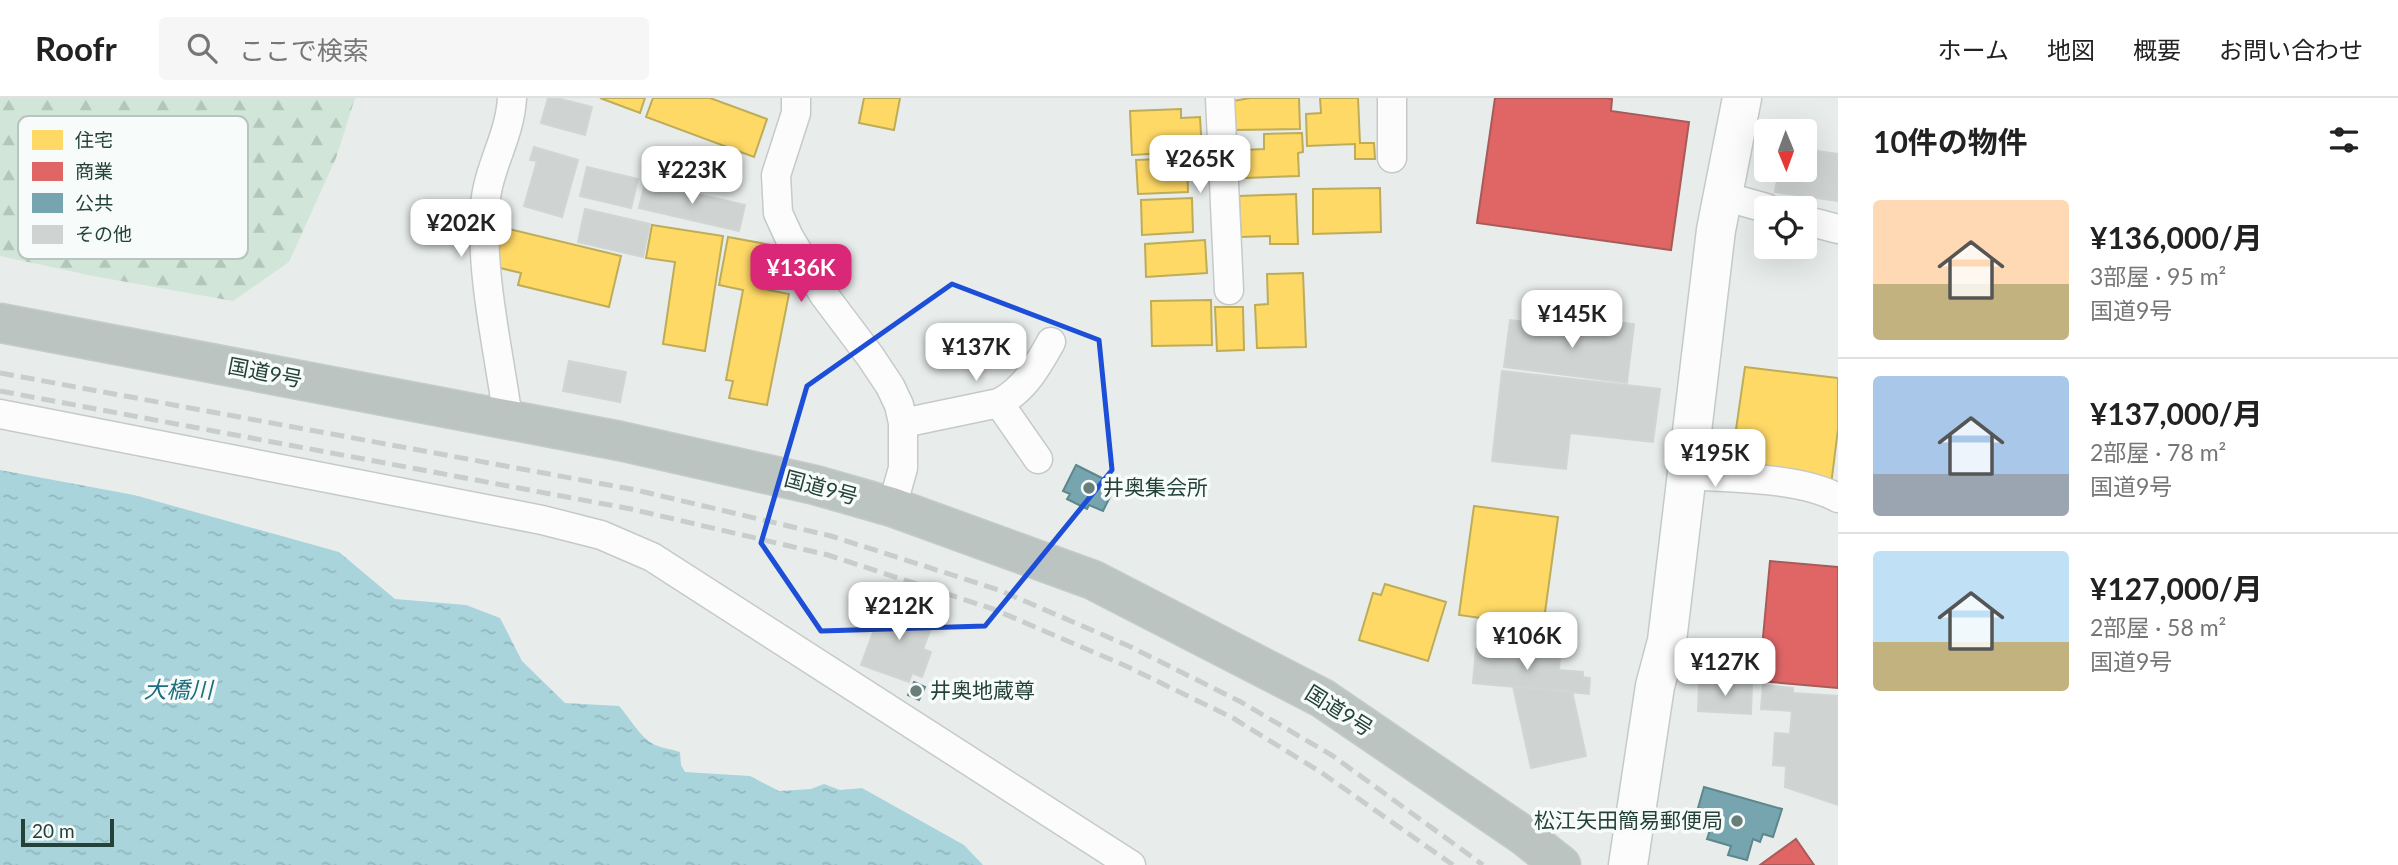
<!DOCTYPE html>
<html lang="ja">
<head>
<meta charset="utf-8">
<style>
  body { margin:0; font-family:Lato,"Noto Sans JP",sans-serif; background:#f6f6f6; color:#222; height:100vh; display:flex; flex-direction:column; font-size:26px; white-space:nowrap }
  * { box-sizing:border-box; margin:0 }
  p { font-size:23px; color:#767676 }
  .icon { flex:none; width:38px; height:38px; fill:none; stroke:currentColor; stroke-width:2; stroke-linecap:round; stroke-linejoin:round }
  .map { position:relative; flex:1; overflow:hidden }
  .sheet { display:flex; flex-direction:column; background:#fff; width:560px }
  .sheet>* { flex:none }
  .needle { width:46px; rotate:179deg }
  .fabs { position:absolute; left:1754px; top:21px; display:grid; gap:14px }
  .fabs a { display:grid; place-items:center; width:63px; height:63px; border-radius:7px; background:#fff; box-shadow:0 7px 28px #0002; font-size:35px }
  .scale { position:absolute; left:21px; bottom:18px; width:93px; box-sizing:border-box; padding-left:7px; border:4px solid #24423a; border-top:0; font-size:19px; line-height:24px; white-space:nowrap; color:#24423a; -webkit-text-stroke:5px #f7fbf9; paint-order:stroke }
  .price { position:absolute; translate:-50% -60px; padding:0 16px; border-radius:14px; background:#fff; color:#222; font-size:23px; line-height:46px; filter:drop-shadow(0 2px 4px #0008) }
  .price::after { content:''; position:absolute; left:50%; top:42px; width:21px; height:16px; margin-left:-10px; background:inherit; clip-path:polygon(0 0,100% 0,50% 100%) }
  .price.active { background:#db2777; color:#fff }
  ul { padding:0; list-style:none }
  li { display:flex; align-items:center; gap:21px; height:175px; padding:0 35px }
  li+li { border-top:2px solid #e0e0e0 }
  li span { display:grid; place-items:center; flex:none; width:196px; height:140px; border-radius:7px; color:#555 }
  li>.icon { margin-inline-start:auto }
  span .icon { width:84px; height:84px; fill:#fffc; stroke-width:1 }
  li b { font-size:30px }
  h2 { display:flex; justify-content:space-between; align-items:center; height:84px; padding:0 35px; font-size:30px }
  header { display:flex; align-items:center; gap:42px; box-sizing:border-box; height:98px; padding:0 35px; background:#fff; border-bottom:2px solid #e0e0e0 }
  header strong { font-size:33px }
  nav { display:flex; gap:38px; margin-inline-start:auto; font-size:24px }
  .search { width:490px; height:63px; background:#f6f6f6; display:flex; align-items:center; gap:18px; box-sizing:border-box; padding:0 24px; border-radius:7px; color:#767676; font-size:26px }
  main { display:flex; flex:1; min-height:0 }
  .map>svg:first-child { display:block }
  .forest { fill:url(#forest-firs) }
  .water { fill:url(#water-ripples) }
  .homes { fill:#ffd966; stroke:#bdac59; stroke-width:2 }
  .shops { fill:#e06666; stroke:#a85b59; stroke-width:2 }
  .public { fill:#76a5af; stroke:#5d878c; stroke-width:2 }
  .building { fill:#cfd4d2; stroke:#d1d6d4; stroke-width:2 }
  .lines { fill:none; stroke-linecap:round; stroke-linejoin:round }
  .street-casing { stroke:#c5cac8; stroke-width:31 }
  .secondary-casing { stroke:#c3cbc8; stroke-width:41 }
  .highway-casing { stroke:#c3ccc9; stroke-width:41 }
  .street { stroke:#fcfcfc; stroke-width:28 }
  .secondary { stroke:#fcfcfc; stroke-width:38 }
  .highway { stroke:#bcc4c2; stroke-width:38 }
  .rail { stroke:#c9cdcc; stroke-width:5; stroke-dasharray:14 7; stroke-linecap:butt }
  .marked { fill:none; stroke:#1d4ed8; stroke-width:5; stroke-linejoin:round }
  .poi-dot { fill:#697e78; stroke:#f7fbf9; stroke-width:2.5 }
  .labels { text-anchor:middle; stroke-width:7; stroke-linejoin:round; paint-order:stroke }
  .street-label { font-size:21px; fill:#24423a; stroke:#f7fbf9 }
  .poi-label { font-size:21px; fill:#24423a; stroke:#f7fbf9; text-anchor:start }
  .water-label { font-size:23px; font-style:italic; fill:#1c6f80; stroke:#f7fbf9 }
  .key { fill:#f7fbf9; stroke:#b8c4c0; stroke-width:2 }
  .key-label { font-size:19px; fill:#24423a }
</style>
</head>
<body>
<header>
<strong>Roofr</strong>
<div class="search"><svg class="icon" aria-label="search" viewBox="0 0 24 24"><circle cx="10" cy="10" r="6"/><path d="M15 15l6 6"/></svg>ここで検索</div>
<nav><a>ホーム</a><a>地図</a><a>概要</a><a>お問い合わせ</a></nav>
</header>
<main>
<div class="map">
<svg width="1838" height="767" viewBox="0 0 1838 767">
  <defs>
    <pattern id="forest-firs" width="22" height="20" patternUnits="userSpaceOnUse" patternTransform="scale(1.75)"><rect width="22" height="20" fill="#d1e6d8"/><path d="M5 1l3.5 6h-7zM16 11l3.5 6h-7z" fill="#b3c6ba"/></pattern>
    <pattern id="water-ripples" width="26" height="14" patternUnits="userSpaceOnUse" patternTransform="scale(1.75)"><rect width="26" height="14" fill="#a9d4db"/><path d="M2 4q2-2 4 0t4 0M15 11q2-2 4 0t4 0" fill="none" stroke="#91b7bd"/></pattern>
  </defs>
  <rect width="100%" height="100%" fill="#e8edeb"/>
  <path class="forest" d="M 0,0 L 355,0 L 336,60 L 289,164 L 233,203 L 93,178 L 0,158 Z"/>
  <path class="water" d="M 0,372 L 134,397 L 339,454 L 395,501 L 466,507 L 500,520 L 522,563 L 565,605 L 619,608 C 629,619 640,639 653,646 C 661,650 671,651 680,654 L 681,667 L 685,674 L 750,678 L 779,693 L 811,691 L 824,686 L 840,692 L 862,690 L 964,747 L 983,767 L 0,767 Z"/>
  <path class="homes" d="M 600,0 L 645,0 L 640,15 Z
    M 653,0 L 710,0 L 767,21 L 754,59 L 646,19 Z
    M 864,0 L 900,0 L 894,32 L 859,25 Z
    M 1299,0 L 1300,31 L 1233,32 L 1233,3 L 1250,0 Z
    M 1320,0 L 1358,0 L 1360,45 L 1374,45 L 1375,61 L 1355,61 L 1355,46 L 1307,48 L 1306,16 L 1321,15 Z
    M 1181,11 L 1181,20 L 1200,19 L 1202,53 L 1132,57 L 1130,13 Z
    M 1302,35 L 1303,54 L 1298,55 L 1299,78 L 1245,80 L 1244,52 L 1264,51 L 1264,36 Z
    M 1187,60 L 1188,94 L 1138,96 L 1136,62 Z
    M 1380,90 L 1381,134 L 1313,136 L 1313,91 Z
    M 1296,96 L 1298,146 L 1270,146 L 1270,138 L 1241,139 L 1239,98 Z
    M 1192,100 L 1193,134 L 1142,137 L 1141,102 Z
    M 652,127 L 723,138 L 705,253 L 663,246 L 675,164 L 646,160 Z
    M 497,128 L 621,158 L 609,209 L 518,187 L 521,175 L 496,169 Z
    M 728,139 L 777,148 L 768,192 L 789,196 L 767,307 L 729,300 L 733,283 L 726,282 L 743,192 L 719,187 Z
    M 1205,142 L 1207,175 L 1146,179 L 1145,146 Z
    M 1303,175 L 1306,249 L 1257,250 L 1255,207 L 1268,206 L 1267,176 Z
    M 1211,202 L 1212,247 L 1152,248 L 1151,203 Z
    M 1215,209 L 1243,209 L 1244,252 L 1217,253 Z
    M 1745,269 L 1838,280 L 1838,331 L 1831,387 L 1730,373 Z
    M 1474,408 L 1558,419 L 1543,529 L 1459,517 Z
    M 1385,486 L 1446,504 L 1428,563 L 1359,542 L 1373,495 L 1381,497 Z"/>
  <path class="shops" d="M 1495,0 L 1606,0 L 1612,1 L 1611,13 L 1689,24 L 1671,152 L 1477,125 Z
    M 1770,463 L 1838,469 L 1838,590 L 1759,583 Z
    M 1796,741 L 1814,767 L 1760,767 Z"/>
  <path class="public" d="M 1076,367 L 1116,387 L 1103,413 L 1089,407 L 1087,411 L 1067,401 L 1070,396 L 1063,393 Z
    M 914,584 L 925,589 L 919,602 L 908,597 Z
    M 1704,689 L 1782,711 L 1773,739 L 1763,736 L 1760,744 L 1753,741 L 1747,762 L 1728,757 L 1731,748 L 1707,741 L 1711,729 L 1698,725 L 1702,711 L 1698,710 Z"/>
  <path class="building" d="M 548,0 L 557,0 L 592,9 L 585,37 L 541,25 Z
    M 534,49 L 578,62 L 562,119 L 524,108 L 537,63 L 530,62 Z
    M 1804,51 L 1838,56 L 1838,103 L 1775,94 L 1779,72 L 1804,72 Z
    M 587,69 L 638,81 L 631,110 L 580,98 Z
    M 645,84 L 745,107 L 739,133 L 639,110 Z
    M 585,111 L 650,126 L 643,159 L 578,144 Z
    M 1593,221 L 1634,226 L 1627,285 L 1504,269 L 1510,222 L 1592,232 Z
    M 569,263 L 626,274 L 620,304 L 563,293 Z
    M 1502,273 L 1660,291 L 1653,344 L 1570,335 L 1566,371 L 1492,363 Z
    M 885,502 L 935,520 L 923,551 L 931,554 L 922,579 L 912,575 L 909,584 L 861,567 Z
    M 1476,551 L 1560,558 L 1559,572 L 1583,574 L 1583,579 L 1590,580 L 1589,596 L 1473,585 Z
    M 1699,584 L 1752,587 L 1751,616 L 1698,613 Z
    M 1763,587 L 1793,590 L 1793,595 L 1838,598 L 1838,707 L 1785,689 L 1786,668 L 1773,667 L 1775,635 L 1790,636 L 1792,613 L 1761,611 Z
    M 1513,588 L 1572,593 L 1586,658 L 1531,670 Z"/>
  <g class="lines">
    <g class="street-casing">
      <path id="street" d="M 796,0 L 796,15 L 776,77 L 778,115 L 789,139 L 824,197 L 870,258 L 890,288 L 899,307 L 903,325 L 903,370 L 892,409
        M 1220,0 L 1229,192
        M 1392,60 L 1392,0
        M 1723,98 L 1766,110
        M 1804,122 L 1838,131
        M 999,305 L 1038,361
        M 0,316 L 542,422 L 601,437 L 652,459 L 1131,767
        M 508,321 C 499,254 480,176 485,109 C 487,71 510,39 512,0
        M 903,325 L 999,305 C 1024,292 1037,269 1051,244
        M 1687,377 C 1730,380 1801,379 1838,400"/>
    </g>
    <g class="secondary-casing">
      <path id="secondary" d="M 1628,767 L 1655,588 L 1667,543 L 1716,132 L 1742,0"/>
    </g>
    <g class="highway-casing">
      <path id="highway" d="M 0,225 L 620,343 L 815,387 L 892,409 L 1093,482 L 1322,600 L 1523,737 L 1561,767"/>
    </g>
    <use href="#street" class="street"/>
    <use href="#secondary" class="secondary"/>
    <use href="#highway" class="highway"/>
    <path class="rail" d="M 0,275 L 636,392 L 831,438 L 999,492 L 1131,549 L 1241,604 L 1333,658 L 1483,767
      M 0,293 L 631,411 L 828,457 L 993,511 L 1126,568 L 1233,620 L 1322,675 L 1453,767"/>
  </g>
  <path class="marked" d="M 952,186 L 1099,242 L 1112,372 L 985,528 L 821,533 L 761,445 L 807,288 Z"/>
  <g class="poi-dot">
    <circle cx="1089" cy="390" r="7"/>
    <circle cx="916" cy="593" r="7"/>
    <circle cx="1737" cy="723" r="7"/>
  </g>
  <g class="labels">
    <g class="street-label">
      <text transform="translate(265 275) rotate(11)" y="7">国道9号</text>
      <text transform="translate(821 390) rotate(15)" y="7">国道9号</text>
      <text transform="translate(1339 613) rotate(32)" y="7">国道9号</text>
    </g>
    <g class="poi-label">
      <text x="1103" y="397">井奥集会所</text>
      <text x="930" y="600">井奥地蔵尊</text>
      <text x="1723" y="730" text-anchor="end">松江矢田簡易郵便局</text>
    </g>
    <g class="water-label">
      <text x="178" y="600">大橋川</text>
    </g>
  </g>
  <rect x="18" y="18" width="230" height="143" rx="10" class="key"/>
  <rect x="32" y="32" width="31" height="20" fill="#ffd966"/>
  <rect x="32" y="64" width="31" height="19" fill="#e06666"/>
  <rect x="32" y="95" width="31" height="20" fill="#76a5af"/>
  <rect x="32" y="127" width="31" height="19" fill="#cfd4d2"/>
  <g class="key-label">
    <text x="75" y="49">住宅</text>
    <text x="75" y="80">商業</text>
    <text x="75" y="112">公共</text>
    <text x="75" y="143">その他</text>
  </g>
</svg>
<div class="fabs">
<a><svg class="needle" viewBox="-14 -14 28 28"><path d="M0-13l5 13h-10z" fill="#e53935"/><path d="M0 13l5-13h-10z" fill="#767676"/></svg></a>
<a><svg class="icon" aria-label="locate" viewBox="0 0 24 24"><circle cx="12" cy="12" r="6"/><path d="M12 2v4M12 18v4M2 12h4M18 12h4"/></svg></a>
</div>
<div class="scale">20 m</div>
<b class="price" style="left:1200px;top:97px">¥265K</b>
<b class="price" style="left:692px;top:108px">¥223K</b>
<b class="price" style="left:461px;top:161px">¥202K</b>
<b class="price active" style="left:801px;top:206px">¥136K</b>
<b class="price" style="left:1572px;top:252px">¥145K</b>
<b class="price" style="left:976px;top:285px">¥137K</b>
<b class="price" style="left:1715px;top:391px">¥195K</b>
<b class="price" style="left:899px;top:544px">¥212K</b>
<b class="price" style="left:1527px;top:574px">¥106K</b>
<b class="price" style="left:1725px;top:600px">¥127K</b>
</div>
<section class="sheet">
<h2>10件の物件<svg class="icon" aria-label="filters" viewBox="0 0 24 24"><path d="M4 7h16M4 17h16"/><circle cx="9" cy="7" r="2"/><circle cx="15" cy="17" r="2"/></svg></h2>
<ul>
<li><span style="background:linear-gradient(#ffd9b3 60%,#c2b280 0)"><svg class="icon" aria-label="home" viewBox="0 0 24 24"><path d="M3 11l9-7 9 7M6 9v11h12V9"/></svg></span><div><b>¥136,000/月</b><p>3部屋 · 95 m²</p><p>国道9号</p></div></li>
<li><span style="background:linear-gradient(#a9c7e8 70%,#9aa5b1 0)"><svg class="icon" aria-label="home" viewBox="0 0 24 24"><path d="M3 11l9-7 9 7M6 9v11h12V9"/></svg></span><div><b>¥137,000/月</b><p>2部屋 · 78 m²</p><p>国道9号</p></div></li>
<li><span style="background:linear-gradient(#bfe0f5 65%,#c2b280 0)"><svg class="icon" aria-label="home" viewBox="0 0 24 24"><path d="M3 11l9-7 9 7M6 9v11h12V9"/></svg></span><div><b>¥127,000/月</b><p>2部屋 · 58 m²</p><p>国道9号</p></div></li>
</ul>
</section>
</main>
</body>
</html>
